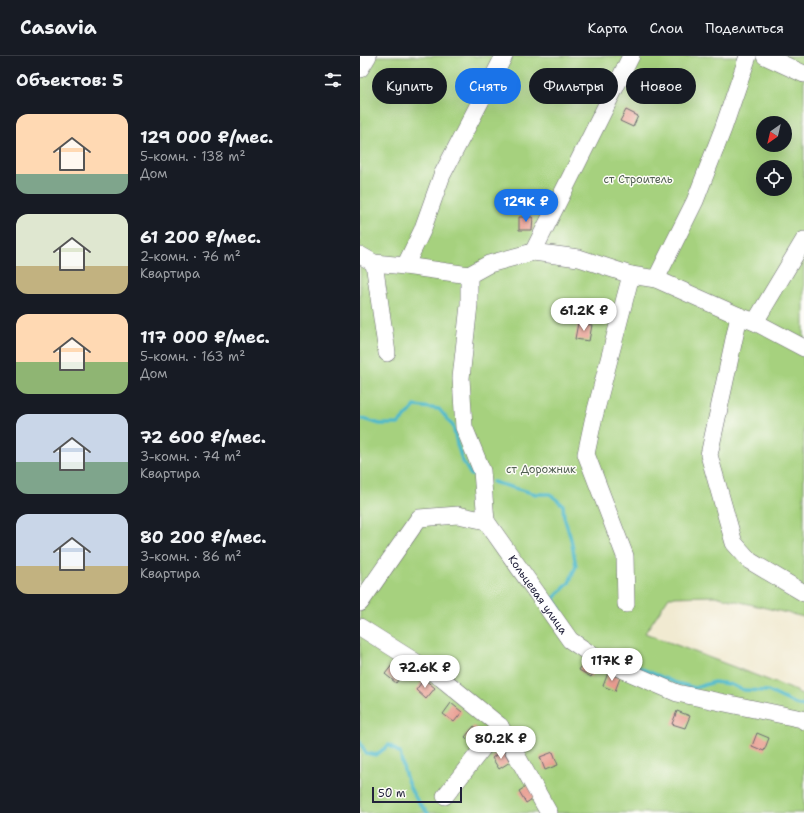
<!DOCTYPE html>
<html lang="ru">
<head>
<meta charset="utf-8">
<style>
  body { margin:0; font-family:"Shantell Sans",sans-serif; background:#242831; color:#f1f3f6; height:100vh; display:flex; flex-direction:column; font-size:15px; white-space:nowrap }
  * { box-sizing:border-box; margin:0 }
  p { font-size:13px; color:#9ea1a6 }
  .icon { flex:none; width:22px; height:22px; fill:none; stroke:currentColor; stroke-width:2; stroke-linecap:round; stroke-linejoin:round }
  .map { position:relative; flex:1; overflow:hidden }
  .details { display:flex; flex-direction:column; background:#171b24; width:360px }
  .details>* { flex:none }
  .top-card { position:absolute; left:12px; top:12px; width:372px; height:36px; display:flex; gap:8px }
  .needle { width:26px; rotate:214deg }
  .fabs { position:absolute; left:396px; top:60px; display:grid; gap:8px }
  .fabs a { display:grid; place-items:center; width:36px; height:36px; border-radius:50%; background:#171b24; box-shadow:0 4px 16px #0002; font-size:20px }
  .scale { position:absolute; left:12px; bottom:10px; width:90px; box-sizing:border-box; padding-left:4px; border:2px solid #22223b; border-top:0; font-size:11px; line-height:14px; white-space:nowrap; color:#22223b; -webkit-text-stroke:3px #fdfcf7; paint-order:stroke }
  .price { position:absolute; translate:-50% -34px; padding:0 9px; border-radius:14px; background:#fff; color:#222; font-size:13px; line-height:26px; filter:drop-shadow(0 1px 2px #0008) }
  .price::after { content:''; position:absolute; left:50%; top:24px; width:12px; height:9px; margin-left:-6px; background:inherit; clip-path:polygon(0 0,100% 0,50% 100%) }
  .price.current { background:#1a73e8; color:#fff }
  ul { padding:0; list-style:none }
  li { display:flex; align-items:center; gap:12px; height:100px; padding:0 16px }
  li span { display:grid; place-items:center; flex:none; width:112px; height:80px; border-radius:12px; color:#555 }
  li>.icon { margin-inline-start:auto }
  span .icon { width:48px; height:48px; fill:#fffc; stroke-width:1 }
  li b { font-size:17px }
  h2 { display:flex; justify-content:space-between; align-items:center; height:48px; padding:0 16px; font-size:17px }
  .tag { padding:0 14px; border-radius:18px; background:#171b24; box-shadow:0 4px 16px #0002; font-size:14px; line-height:36px }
  .tag.current { background:#1a73e8; color:#fff }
  header { display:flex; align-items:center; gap:24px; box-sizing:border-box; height:56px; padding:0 20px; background:#171b24; border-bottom:1px solid #363941 }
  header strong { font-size:19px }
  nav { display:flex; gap:22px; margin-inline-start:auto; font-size:14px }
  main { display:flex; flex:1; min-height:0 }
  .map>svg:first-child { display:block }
  .green { fill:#a6d17e; stroke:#647a5c; fill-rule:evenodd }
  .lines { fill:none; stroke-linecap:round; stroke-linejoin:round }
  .stream { stroke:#4eb9cb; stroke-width:3.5 }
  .building { fill:#e8988b }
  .minor-casing { stroke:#6a6870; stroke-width:18 }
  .minor { stroke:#fff; stroke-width:17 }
  .labels { text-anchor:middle; stroke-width:3; stroke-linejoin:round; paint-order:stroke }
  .park-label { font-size:11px; fill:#505f52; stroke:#fdfcf7 }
  .street-label { font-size:11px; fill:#22223b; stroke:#fdfcf7 }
</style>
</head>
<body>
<header>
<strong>Casavia</strong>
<nav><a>Карта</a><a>Слои</a><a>Поделиться</a></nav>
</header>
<main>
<section class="details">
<h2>Объектов: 5<svg class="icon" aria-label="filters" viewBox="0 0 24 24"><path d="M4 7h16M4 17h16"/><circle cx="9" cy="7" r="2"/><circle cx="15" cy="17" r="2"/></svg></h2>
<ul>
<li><span style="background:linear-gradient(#ffd9b3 75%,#7fa58c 0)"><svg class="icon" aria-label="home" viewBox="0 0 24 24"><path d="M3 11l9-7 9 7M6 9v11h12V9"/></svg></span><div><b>129 000 ₽/мес.</b><p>5-комн. · 138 m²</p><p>Дом</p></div></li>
<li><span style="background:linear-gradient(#dfe7d0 65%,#c2b280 0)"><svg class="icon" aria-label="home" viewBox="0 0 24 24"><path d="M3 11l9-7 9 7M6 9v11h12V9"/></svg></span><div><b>61 200 ₽/мес.</b><p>2-комн. · 76 m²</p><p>Квартира</p></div></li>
<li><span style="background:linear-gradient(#ffd9b3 60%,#8fb573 0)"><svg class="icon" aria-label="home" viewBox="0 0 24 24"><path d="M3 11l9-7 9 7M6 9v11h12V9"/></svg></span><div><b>117 000 ₽/мес.</b><p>5-комн. · 163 m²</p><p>Дом</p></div></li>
<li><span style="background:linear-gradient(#c9d6e8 60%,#7fa58c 0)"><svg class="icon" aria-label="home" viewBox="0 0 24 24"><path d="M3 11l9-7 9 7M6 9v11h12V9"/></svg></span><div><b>72 600 ₽/мес.</b><p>3-комн. · 74 m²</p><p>Квартира</p></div></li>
<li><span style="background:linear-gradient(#c9d6e8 65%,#c2b280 0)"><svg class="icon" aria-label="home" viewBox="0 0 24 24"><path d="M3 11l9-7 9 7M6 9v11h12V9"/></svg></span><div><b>80 200 ₽/мес.</b><p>3-комн. · 86 m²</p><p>Квартира</p></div></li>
</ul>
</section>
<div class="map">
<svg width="444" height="757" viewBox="0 0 444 757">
  <rect width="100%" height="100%" fill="#fdfcf7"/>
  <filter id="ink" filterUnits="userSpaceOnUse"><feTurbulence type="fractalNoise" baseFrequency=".025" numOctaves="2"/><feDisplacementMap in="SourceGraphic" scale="8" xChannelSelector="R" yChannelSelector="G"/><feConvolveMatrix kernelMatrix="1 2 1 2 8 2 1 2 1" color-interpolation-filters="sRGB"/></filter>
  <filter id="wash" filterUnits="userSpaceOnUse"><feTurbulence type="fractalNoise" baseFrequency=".012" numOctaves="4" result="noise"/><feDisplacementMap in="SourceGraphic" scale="16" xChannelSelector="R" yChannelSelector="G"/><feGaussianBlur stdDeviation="0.9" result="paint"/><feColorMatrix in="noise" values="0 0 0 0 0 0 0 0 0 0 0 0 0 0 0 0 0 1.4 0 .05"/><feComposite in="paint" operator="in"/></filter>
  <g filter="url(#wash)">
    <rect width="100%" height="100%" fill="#f1ead1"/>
    <path class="green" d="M 0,0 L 444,0 L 444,561 L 355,540 L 309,541 L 285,577 L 429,632 L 444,639 L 444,757 L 0,757 ZM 403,67 L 425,67 L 425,89 L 403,89 ZM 403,111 L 425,111 L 425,133 L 403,133 Z"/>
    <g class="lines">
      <path class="stream" d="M 0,362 L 20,368 L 38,368 L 46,360 L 55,350 L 79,353 L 93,370 L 97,388 L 102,404 L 111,419 L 113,419
        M 133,426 L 176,438 L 190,438 L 203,449 L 204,461 L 211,483 L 216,510 L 209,527 L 194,542 L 202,558
        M 273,609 L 316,627 L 335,632 L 354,626 L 369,628 L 384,634 L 408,635 L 435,648 L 444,650
        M 0,686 L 6,697 L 16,699 L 29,689 L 40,697 C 45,722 50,739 68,757"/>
    </g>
    <g id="blocks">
      <path class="building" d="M 266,54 L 278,60 L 273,71 L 260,65 Z
        M 159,161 L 173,161 L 172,174 L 159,174 Z
        M 218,267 L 232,269 L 229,285 L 215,283 Z
        M 226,602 L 238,608 L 231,621 L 219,614 Z
        M 33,608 L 44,616 L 36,627 L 25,618 Z
        M 248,617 L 260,622 L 255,635 L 243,630 Z
        M 64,623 L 75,632 L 66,643 L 56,634 Z
        M 91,647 L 102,656 L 94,666 L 83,658 Z
        M 317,655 L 330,660 L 325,672 L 312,668 Z
        M 114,670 L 124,679 L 115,690 L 105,681 Z
        M 397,677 L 409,682 L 404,695 L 392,690 Z
        M 143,694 L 150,706 L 139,713 L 132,702 Z
        M 193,696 L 198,709 L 185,714 L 180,701 Z
        M 170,728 L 177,740 L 166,747 L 159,735 Z"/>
    </g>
  </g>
  <g filter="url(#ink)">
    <use href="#blocks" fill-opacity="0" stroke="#6a6870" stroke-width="1"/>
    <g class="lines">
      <g class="minor-casing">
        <g id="minor">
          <path d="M 405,0 L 444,18"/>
          <path d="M 0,13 L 8,0"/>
          <path d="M 173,196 L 271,0"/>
          <path d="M 0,199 L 14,207 L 45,210 L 109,219 L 129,208 L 173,196 L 219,202 L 271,219 L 296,223 L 379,260 L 395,266 L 444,292"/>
          <path d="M 14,207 L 27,297"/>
          <path d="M 45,210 L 62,175 L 82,119 L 144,0"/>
          <path d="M 296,223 L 335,145 L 363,73 L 388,0"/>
          <path d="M 379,260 L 349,399 L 374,487 L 390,505 L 444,537"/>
          <path d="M 395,266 L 444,184"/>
          <path id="s1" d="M 126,465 L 210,584 L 238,603 L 317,637 L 442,663 L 444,665"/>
          <path d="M 0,547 L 59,462 L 98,459 L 126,465 L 122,415 L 104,371 L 101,322 L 109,249 L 109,219"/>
          <path d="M 266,548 L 265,500 L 226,398 L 233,365 L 271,219"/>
          <path d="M 0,571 L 81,622 L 140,670 L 189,757"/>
          <path d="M 85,740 L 140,670"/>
        </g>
      </g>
      <use href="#minor" class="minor"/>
    </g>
  </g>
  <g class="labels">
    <g class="park-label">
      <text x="278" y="127">ст Строитель</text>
      <text x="181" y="417">ст Дорожник</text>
    </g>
    <g class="street-label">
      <text dy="4" stroke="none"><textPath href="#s1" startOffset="90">Кольцевая улица</textPath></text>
    </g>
  </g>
</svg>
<div class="fabs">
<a><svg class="needle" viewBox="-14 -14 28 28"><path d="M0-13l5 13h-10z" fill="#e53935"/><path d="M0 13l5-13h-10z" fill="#9ea1a6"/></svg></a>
<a><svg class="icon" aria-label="locate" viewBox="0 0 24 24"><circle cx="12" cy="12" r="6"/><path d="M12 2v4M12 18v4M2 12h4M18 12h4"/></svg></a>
</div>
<div class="scale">50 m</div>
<b class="price current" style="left:166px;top:167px">129K ₽</b>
<b class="price" style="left:224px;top:276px">61.2K ₽</b>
<b class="price" style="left:252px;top:626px">117K ₽</b>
<b class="price" style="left:65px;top:633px">72.6K ₽</b>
<b class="price" style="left:141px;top:704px">80.2K ₽</b>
<div class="top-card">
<a class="tag">Купить</a>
<a class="tag current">Снять</a>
<a class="tag">Фильтры</a>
<a class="tag">Новое</a>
</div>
</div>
</main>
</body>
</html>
